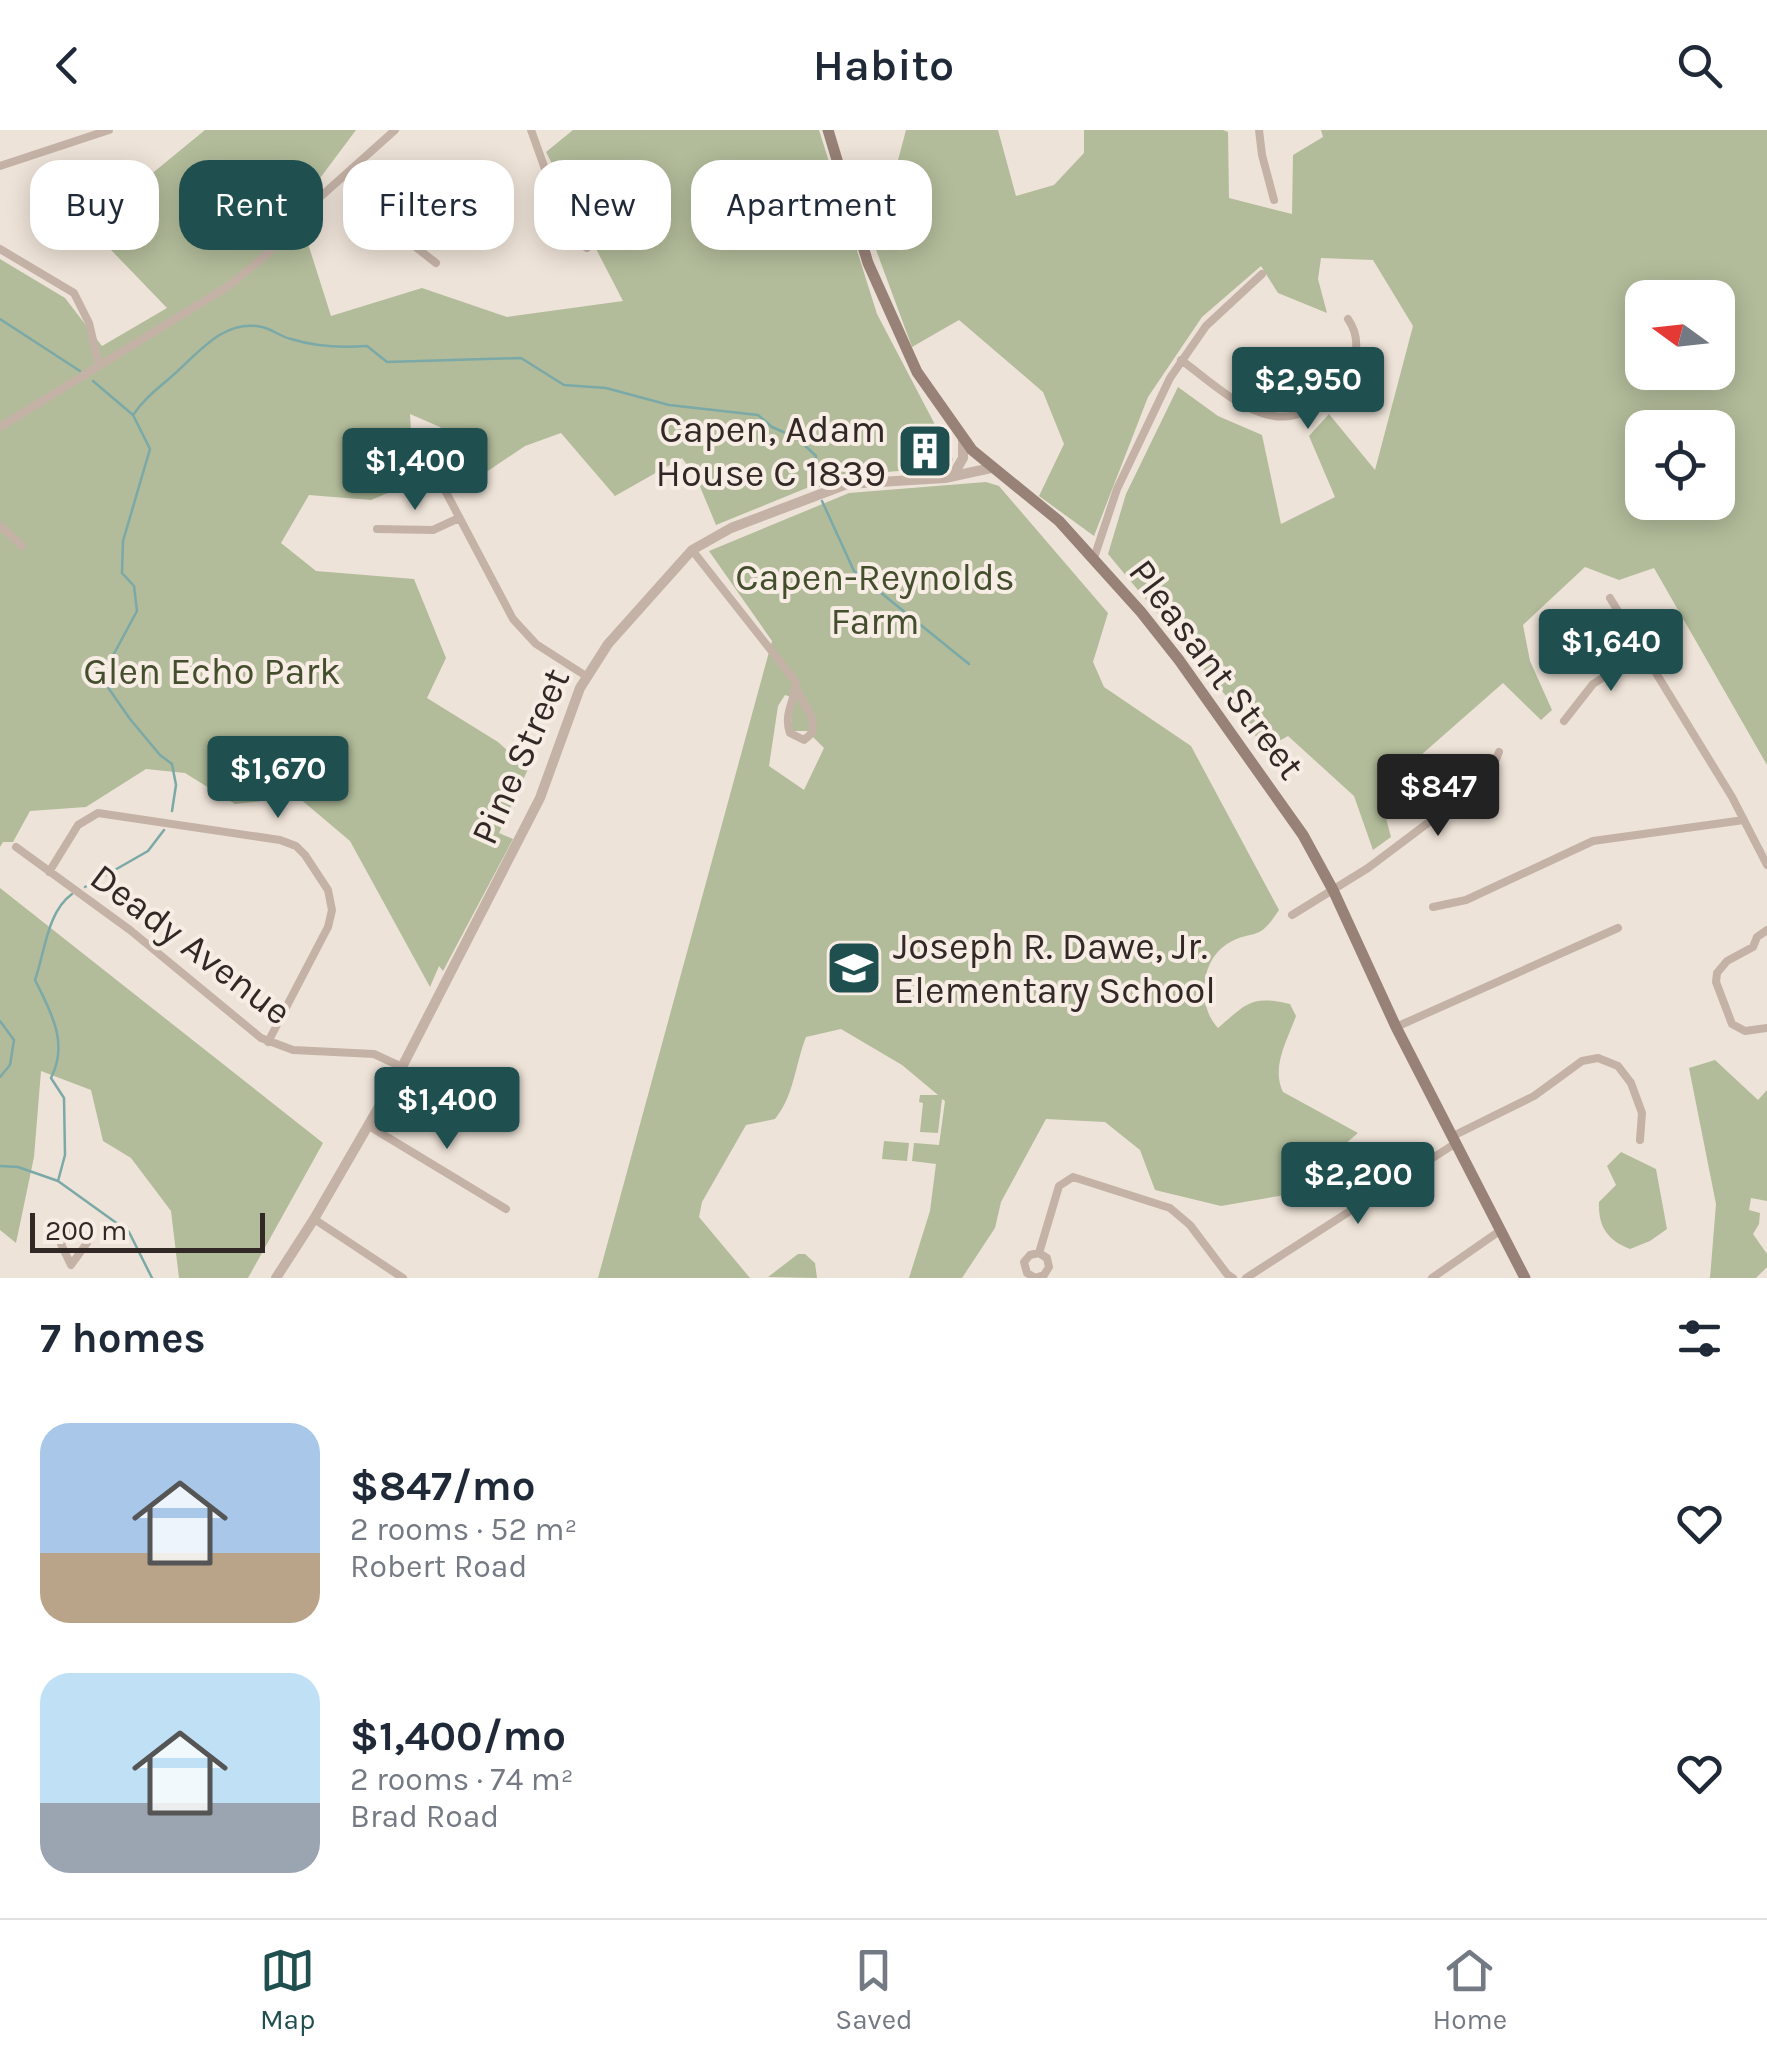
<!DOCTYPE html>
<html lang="en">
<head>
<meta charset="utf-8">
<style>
  body { margin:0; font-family:Karla,sans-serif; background:#f6f6f7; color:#1f2937; height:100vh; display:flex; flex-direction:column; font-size:38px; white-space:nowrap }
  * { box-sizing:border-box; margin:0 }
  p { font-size:32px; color:#747a83 }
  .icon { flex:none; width:55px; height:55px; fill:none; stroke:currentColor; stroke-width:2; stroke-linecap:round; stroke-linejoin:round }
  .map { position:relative; height:1148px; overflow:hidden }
  .drawer { display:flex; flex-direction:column; background:#fff; flex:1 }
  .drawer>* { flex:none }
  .guide { position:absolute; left:30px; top:30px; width:1000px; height:90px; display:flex; gap:20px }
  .needle { width:65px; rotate:285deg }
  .tools { position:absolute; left:1625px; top:150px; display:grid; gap:20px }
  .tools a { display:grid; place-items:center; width:110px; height:110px; border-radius:20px; background:#fff; box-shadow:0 5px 25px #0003; font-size:50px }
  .scale { position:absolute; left:30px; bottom:25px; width:235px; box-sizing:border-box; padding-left:10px; border:5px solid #322926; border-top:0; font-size:28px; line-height:35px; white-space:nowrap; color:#322926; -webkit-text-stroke:8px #f7ede4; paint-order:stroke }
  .price { position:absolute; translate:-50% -85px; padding:0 22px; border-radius:10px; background:#1f4f4f; color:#fff; font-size:32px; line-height:65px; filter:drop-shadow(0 2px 5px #0008) }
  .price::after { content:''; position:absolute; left:50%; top:60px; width:30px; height:22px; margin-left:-15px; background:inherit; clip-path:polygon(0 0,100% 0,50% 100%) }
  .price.on { background:#222; color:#fff }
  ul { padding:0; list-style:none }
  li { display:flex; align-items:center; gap:30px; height:250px; padding:0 40px }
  li span { display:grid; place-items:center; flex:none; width:280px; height:200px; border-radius:30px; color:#555 }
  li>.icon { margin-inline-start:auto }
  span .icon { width:120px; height:120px; fill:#fffc; stroke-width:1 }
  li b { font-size:42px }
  h2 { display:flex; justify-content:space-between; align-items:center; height:120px; padding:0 40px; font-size:42px }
  .chip { padding:0 35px; border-radius:30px; background:#fff; box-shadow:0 5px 25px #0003; font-size:35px; line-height:90px }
  .chip.on { background:#1f4f4f; color:#fff }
  header { display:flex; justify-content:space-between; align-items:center; height:130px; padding:0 40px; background:#fff; font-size:45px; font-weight:600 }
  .tab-bar { display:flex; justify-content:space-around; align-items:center; height:140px; border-top:2px solid #e0e1e3; background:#fff; font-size:28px; color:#747a83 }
  .tab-bar a { display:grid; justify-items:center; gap:5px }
  .tab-bar .on { color:#1f4f4f }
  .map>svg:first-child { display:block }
  .green { fill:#b2bc9a; fill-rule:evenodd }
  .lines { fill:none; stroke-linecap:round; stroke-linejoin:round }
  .stream { stroke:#7aa9a8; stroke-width:2.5 }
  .minor { stroke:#c5b2a6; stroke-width:8 }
  .tertiary { stroke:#c5b2a6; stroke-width:10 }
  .secondary { stroke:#988277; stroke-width:11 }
  .labels { text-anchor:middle; stroke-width:8; stroke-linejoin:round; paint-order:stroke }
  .poi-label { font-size:38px; fill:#322926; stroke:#f7ede4; text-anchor:end }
  .park-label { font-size:38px; fill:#434e2c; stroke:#f7ede4 }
  .street-label { font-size:38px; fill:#322926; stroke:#f7ede4 }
</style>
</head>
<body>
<header><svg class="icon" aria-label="back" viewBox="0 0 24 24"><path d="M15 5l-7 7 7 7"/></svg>Habito<svg class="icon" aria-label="search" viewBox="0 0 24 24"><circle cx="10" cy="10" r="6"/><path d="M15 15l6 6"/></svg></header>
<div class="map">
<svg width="1767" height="1148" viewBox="0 0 1767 1148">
  <rect width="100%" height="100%" fill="#eee3d8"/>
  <path class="green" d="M 205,0 L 356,0 L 297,79 L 331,186 L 422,158 L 507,187 L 623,171 L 546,22 L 573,0 L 819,0 L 877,184 L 953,329 L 950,337 L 886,342 L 819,357 L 819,353 L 716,395 L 696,347 L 682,328 L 615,366 L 561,303 L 525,316 L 476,349 L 440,297 L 410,284 L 414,352 L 371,370 L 309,365 L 281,413 L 316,441 L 414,449 L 446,528 L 427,568 L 498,612 L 528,639 L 499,703 L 513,709 L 443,841 L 439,836 L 430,857 L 350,711 L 298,667 L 235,674 L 185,643 L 146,639 L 86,677 L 30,681 L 13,712 L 3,712 L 0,717 L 0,129 L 65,168 L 102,216 L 167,178 L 88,96 Z
    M 906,0 L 998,0 L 1016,66 L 1054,55 L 1084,23 L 1084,0 L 1223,0 L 1228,2 L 1229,68 L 1292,84 L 1293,25 L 1323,7 L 1321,0 L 1767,0 L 1767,635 L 1654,438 L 1619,450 L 1585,437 L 1523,495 L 1530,531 L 1552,580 L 1541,590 L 1503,553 L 1379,662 L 1391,707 L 1373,720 L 1354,666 L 1288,606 L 1265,619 L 1231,572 L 1108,424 L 1126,364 L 1178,257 L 1218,286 L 1262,305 L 1281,394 L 1335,367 L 1309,306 L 1329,284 L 1375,340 L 1413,196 L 1373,130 L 1321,128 L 1318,149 L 1327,183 L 1278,163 L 1261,136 L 1202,187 L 1148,267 L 1094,406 L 1039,366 L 1064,314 L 1043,262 L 959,190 L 912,217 L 875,117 ZM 1642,168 L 1718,168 L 1718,242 L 1642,242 ZM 1642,298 L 1718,298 L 1718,372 L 1642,372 Z
    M 986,352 L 999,356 L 1108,483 L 1093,532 L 1104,557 L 1191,616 L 1279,780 C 1256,815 1255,797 1227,814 C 1200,831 1197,876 1218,898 C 1247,873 1251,865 1290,874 L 1296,886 C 1287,911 1271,937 1283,962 L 1358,1003 L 1285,1065 L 1221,1076 L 1155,1060 L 1140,1020 L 1105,992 L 1046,989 L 1001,1072 L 995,1098 L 962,1148 L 909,1148 L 930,1081 L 936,1034 L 912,1031 L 914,1013 L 939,1015 L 945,971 L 942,969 L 938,1003 L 920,1002 L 923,973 L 919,972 L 920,965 L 938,965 L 902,935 L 841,899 L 806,907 C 795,935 794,966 775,989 L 746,995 L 702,1072 L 699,1087 L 750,1148 L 598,1148 L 772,511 L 709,421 L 849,363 ZM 785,565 L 791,567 L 792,601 L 807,601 L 824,618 L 804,660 L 769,636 L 778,576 Z
    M 0,758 L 323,1013 L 248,1148 L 179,1148 L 171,1081 L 131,1028 L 103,1011 L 91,960 L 41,941 L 34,1027 L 16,1113 L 0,1100 Z
    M 1715,930 L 1758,970 L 1767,960 L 1767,1071 L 1751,1068 L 1749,1080 L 1760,1083 L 1759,1094 L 1753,1104 L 1767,1124 L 1767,1137 L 1756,1148 L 1710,1148 L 1716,1074 L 1689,938 Z
    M 884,1011 L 909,1013 L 907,1031 L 882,1029 Z
    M 1621,1022 L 1656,1039 L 1667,1099 L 1650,1111 L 1630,1119 C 1607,1110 1598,1096 1599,1072 L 1616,1055 L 1607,1036 Z
    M 798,1124 L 805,1124 L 815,1133 L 817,1148 L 768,1147 Z"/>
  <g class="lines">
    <path class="stream" d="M 0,189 L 80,241
      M 93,251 L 133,285 L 150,319 L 123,411 L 122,443 L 134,456 L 137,481 L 110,531 L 107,556 L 130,589 L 160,625 L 172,634 L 176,655 L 172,681
      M 133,285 C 144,269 156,260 171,247 C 197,225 223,188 262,197 C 272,199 281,207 291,209 C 317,217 341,218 367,216 L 387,232 L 521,228 L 564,255 L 606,258 L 669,275 L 758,285 L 772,297 L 797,308 L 816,326 L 815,356
      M 822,371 L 854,441 L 969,534
      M 85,757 L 148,721 L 164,700
      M 0,891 L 14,910 L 10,935 L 0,947
      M 0,1036 L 18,1037 L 58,1051 L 129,1102 L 152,1148
      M 58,1051 L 65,1025 L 64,968 L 51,948 C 69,913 51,882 35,850 C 45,822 47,782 72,764"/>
    <path class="minor" d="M 531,0 L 568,103 L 587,118
      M 1259,0 L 1262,25 L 1274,70
      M 0,36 L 109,0
      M 345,45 L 408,111 L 436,133
      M 0,119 L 74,163 L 89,193 L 99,236
      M 1181,230 C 1209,250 1240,281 1274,286 C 1320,293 1378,232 1348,189
      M 0,297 L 230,155 L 266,125 L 309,77 L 395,0
      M 420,313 L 513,489 L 536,514 L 586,546
      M 0,396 L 22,416
      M 377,399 L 433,400 L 459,388
      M 692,420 L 796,552 C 795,571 783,584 790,603 L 804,610 L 812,603 L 813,590 L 796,558
      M 1094,428 L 1117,359 L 1170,248 L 1206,196 L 1262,144
      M 1610,468 L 1732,667 L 1767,735
      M 1564,591 L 1593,554 L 1643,522
      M 16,717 L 130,800 L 261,908 L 293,920 L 374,924 L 402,937
      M 49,742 L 78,695 L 98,683 L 280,710 L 296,716 L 305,725 L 328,760 L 332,780 L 328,797 L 268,912
      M 1433,777 L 1466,770 L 1593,711 L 1744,690
      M 1292,785 L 1368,738 L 1489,647 L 1499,622
      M 1767,800 L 1757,807 L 1753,817 L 1727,831 L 1717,843 L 1716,852 L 1732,894 L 1745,901 L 1767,898
      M 1396,897 L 1618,798
      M 369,996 L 506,1079
      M 1453,1006 L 1534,966 L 1582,931 L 1598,928 L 1618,936 L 1631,953 L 1642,983 L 1640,1010
      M 314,1089 L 403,1148
      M 75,1101 L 83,1105 L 87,1113 L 71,1135 L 61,1114 L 67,1103 Z
      M 1039,1123 L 1047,1128 L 1049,1137 L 1044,1145 L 1035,1148 L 1027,1143 L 1024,1132 L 1030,1125 L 1039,1123 L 1059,1056 L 1073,1047 L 1170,1078 L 1190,1095 L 1227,1144 L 1233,1148
      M 1246,1148 L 1456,1013
      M 1432,1148 L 1501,1100"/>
    <path class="tertiary" d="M 953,345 L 963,328 L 963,310
      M 276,1148 L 314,1089 L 402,937 L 540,668 L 580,558 L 608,514 L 692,420 L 731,398 L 847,354 L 945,348 L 991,338"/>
    <path class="secondary" d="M 828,0 L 868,133 L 917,242 L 972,320 L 1059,391 L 1141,482 L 1179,530 L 1303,705 L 1333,760 L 1396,897 L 1525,1148"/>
  </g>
  <defs>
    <g id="building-square" transform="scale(2.875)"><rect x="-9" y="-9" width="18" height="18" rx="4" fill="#1f4f4f" stroke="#f7ede4"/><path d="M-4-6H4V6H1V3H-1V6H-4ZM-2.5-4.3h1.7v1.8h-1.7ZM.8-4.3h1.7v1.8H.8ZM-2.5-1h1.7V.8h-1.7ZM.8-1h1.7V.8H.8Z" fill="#fff"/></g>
    <g id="school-square" transform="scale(2.875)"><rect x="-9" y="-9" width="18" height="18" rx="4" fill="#1f4f4f" stroke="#f7ede4"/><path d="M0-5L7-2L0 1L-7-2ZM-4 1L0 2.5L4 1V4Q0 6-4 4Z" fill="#fff"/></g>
  </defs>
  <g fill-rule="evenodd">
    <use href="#building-square" x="925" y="321"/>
    <use href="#school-square" x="854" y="838"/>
  </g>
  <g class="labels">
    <g class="poi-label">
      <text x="886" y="312">Capen, Adam<tspan x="886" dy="44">House C 1839</tspan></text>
      <text x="893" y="829" text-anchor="start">Joseph R. Dawe, Jr.<tspan x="893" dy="44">Elementary School</tspan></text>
    </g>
    <g class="park-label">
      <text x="875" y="460">Capen-Reynolds<tspan x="875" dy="44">Farm</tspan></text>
      <text x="212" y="554">Glen Echo Park</text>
    </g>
    <g class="street-label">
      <text transform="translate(1217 539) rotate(53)" y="13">Pleasant Street</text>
      <text transform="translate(520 626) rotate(-66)" y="13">Pine Street</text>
      <text transform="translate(191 814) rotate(37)" y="13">Deady Avenue</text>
    </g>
  </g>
</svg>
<div class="tools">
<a><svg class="needle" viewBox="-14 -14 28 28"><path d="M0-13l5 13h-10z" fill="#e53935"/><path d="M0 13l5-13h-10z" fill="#747a83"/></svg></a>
<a><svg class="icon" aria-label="locate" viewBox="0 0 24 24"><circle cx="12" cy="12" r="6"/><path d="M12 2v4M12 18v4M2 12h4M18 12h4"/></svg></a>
</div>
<div class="scale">200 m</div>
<b class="price" style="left:1308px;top:302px">$2,950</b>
<b class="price" style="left:415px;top:383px">$1,400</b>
<b class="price" style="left:1611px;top:564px">$1,640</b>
<b class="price" style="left:278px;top:691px">$1,670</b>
<b class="price on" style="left:1438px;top:709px">$847</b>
<b class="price" style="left:447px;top:1022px">$1,400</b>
<b class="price" style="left:1358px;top:1097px">$2,200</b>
<div class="guide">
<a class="chip">Buy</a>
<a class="chip on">Rent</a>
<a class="chip">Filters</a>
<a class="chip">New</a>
<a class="chip">Apartment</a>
</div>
</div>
<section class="drawer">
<h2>7 homes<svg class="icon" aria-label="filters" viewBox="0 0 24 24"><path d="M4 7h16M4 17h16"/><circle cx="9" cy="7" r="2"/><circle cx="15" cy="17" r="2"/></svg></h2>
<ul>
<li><span style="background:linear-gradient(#a9c7e8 65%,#b9a48a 0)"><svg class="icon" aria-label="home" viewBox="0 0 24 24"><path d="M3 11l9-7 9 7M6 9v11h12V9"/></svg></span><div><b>$847/mo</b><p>2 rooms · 52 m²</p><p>Robert Road</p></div><svg class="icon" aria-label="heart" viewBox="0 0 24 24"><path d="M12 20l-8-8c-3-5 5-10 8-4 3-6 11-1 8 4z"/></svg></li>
<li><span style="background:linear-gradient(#bfe0f5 65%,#9aa5b1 0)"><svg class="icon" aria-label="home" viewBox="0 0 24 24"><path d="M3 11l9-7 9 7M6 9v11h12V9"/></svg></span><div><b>$1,400/mo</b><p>2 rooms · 74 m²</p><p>Brad Road</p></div><svg class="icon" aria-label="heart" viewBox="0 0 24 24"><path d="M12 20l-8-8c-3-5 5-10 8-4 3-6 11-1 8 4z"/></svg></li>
</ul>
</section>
<nav class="tab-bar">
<a class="on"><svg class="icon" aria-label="map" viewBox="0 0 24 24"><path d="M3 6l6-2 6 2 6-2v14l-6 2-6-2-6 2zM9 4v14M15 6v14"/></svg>Map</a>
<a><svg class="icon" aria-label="saved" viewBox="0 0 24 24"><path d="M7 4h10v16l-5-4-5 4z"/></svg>Saved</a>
<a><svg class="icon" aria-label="home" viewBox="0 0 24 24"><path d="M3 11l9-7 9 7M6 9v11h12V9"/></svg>Home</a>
</nav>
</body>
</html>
